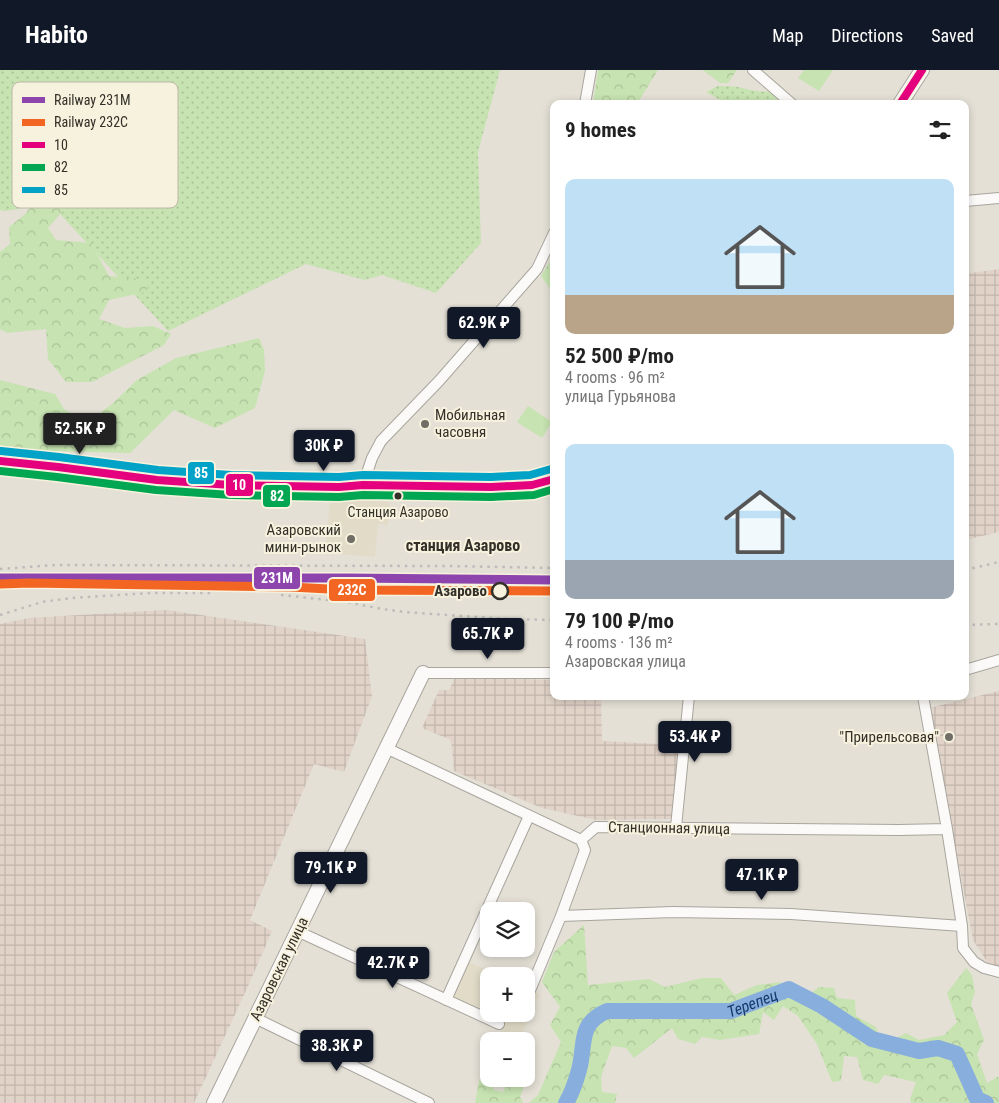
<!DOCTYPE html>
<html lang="en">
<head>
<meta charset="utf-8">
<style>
  body { margin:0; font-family:"Roboto Condensed",sans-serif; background:#f2f2f2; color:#222; height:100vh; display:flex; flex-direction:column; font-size:19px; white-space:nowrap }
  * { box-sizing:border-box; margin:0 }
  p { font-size:16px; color:#767676 }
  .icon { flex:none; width:28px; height:28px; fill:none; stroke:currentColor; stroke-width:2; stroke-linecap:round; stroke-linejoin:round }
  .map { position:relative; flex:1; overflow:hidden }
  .drawer { position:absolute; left:550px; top:30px; width:419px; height:600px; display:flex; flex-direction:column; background:#fff; border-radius:10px; box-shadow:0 2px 8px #0003 }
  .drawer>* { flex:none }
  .fabs { position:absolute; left:480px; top:832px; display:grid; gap:10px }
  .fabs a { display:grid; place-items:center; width:55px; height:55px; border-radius:10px; background:#fff; box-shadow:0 2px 8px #0003; font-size:25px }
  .price { position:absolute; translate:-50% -42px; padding:0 11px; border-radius:5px; background:#111827; color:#fff; font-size:16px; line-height:32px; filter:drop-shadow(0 1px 2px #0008) }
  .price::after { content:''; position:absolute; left:50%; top:30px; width:15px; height:11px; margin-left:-8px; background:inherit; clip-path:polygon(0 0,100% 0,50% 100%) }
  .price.active { background:#222; color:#fff }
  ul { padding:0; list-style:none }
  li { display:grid; align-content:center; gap:10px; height:265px; padding:0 15px }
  li span { display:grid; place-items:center; height:155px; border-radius:10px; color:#555 }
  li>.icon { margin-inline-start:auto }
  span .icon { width:90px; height:90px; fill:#fffc; stroke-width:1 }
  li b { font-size:21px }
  h2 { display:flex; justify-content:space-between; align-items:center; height:60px; padding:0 15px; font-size:21px }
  header { display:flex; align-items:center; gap:30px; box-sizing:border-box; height:70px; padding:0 25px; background:#111827; color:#fff }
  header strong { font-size:24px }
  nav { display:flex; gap:28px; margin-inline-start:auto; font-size:18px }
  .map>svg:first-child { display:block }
  .built { fill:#e1dbc8 }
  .industrial { fill:url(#industrial-grid) }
  .grass { fill:url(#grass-dots) }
  .forest { fill:url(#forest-crowns) }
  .park { fill:#c7e3b1 }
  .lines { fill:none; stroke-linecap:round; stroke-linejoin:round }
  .river { stroke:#88aede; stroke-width:16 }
  .minor-casing { stroke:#a8a59d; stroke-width:12 }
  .tertiary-casing { stroke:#a8a59d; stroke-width:16 }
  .minor { stroke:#fbfaf9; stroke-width:10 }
  .tertiary { stroke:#fbfaf9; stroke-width:14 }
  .rail { stroke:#bdbcba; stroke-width:2.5; stroke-dasharray:2.5 5; stroke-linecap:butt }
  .bus-1-casing { stroke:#f7f2de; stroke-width:11 }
  .bus-2-casing { stroke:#f7f2de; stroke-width:11 }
  .bus-3-casing { stroke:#f7f2de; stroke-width:11 }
  .bus-1 { stroke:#e5007d; stroke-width:8 }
  .bus-2 { stroke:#00a651; stroke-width:8 }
  .bus-3 { stroke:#02a3c6; stroke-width:8 }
  .rail-1-casing { stroke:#f7f2de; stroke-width:12 }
  .rail-2-casing { stroke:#f7f2de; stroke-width:12 }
  .rail-1 { stroke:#8e44ad; stroke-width:9 }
  .rail-2 { stroke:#f26522; stroke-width:9 }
  .poi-dot { fill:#706e65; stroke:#f7f2de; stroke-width:2 }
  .bus-dot { fill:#323028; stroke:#f7f2de; stroke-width:2 }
  .stop-dot { fill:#f7f2de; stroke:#323028; stroke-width:2.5 }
  .labels { text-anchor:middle; stroke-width:4; stroke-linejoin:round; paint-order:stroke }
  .bus-label { font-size:14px; fill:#323028; stroke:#f7f2de }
  .poi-label { font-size:15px; fill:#323028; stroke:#f7f2de; text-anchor:end }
  .stop-label { font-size:15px; font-weight:bold; fill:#323028; stroke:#f7f2de; text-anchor:end }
  .street-label { font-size:15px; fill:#323028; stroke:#f7f2de }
  .neighbourhood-label { font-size:16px; font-weight:bold; fill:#323028; stroke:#f7f2de }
  .water-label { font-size:16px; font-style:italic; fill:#143969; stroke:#f7f2de }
  .key { fill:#f7f2de; stroke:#bcb8a7; stroke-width:1 }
  .key-label { font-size:14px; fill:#323028 }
  .line-badge { stroke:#f7f2de; stroke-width:2 }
  .badge-label { font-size:14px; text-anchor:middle; font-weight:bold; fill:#fff }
</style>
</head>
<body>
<header>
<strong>Habito</strong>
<nav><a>Map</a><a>Directions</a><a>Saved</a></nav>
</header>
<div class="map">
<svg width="999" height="1033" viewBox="0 0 999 1033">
  <defs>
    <pattern id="industrial-grid" width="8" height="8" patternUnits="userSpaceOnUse" patternTransform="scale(1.25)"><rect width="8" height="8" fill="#e1d3c8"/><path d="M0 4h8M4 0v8" fill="none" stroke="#c2b5ac"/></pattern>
    <pattern id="grass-dots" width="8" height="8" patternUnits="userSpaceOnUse" patternTransform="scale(1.25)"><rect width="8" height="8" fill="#c7e3b1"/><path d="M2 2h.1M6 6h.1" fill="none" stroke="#abc398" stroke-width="1.8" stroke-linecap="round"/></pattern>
    <pattern id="forest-crowns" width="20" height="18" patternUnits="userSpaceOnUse" patternTransform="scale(1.25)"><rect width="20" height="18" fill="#c7e3b1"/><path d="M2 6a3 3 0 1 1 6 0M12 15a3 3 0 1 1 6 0" fill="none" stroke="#abc398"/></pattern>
  </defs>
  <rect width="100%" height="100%" fill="#e4e0d6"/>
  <path class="built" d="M 330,429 L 390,432 L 388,455 L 378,454 L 375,487 L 325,483 Z
    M 468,892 L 500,906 L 489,906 L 489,944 L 526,944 L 526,918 L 540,924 L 519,971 L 496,971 L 502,958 L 449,935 Z"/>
  <path class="industrial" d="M 999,199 L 999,462 L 965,470 L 965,204 Z
    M 166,540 L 365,569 L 372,626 L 344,702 L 314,694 L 250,850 L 272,861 L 249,914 L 194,1033 L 0,1033 L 0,554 L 29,548 Z
    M 455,607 L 554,610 L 554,626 L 601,626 L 602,671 L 679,675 L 675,743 L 672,749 L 596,750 L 542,738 L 454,701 L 451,670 L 422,658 L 439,620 L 449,620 Z
    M 999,621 L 999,898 L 989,895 L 973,870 L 929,638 Z"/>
  <path class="grass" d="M 0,0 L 500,0 L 478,82 L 481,173 L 436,223 L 382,205 L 365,210 L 306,194 L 168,261 L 51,134 L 5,141 L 0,140 Z
    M 718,16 C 724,16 731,16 738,17 C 749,19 758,23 770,21 L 779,30 L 776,34 L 727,34 L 706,22 Z"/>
  <path class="forest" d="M 598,0 L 658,0 L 637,34 L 593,34 Z
    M 703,0 L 737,0 L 728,13 L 720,13 Z
    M 73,121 L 82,128 L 62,142 L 48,158 L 56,170 L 91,173 L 109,206 L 151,210 L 146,222 L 109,230 L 99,249 L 125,258 L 153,256 L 171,264 L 164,275 L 92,312 L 66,312 L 48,289 L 46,259 L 7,263 L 0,259 L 0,182 L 10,174 L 9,157 L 24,145 L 41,125 Z
    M 554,180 L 554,221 L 552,222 L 541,206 L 550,191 Z
    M 259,268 L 264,280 L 265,301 L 255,338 L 215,358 L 174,340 L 130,383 L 50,381 L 0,376 L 0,310 L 55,324 L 64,339 L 86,353 L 112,334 L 137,310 L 176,288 Z
    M 584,855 L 588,915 L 649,909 L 665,917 L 702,908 L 721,908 L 734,925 L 757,915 L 781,912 L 775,928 L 789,925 L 800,931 L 819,917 L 834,918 L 837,928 L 855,930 L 856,946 L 876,957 L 878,963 L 896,968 L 906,963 L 919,970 L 944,965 L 957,952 L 947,923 L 966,898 L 972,905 L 975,922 L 971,934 L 984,970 L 977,984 L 987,1013 L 999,1006 L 999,1033 L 911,1033 L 910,1029 L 916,1012 L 884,1005 L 878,1014 L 863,1010 L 857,987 L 844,986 L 841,1011 L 832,1012 L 817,974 L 798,946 L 783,936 L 774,950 L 763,942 L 759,964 L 720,970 L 702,967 L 695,974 L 678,969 L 672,958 L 634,988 L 626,978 L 612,976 L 601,1007 L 602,1022 L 617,1024 L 615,1033 L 529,1033 L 538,1025 L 561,972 L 550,955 L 560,937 L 542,912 L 554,882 Z
    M 489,977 L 489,1009 L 492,1009 L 494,1020 L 503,1022 L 509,1009 L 526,1009 L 526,982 L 530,982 L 531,998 L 520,1027 L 523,1033 L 475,1033 L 479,1011 Z"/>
  <path class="park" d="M 804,0 L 833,0 L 819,21 L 798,8 Z
    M 528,336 L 552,352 L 542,368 L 517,352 Z"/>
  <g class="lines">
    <path class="river" id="s1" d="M 566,1033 C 572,1023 576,1011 579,1000 C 586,975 577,954 607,941 L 731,941 L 789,919 L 822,936 L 872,969 L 919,981 L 938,978 L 957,984 L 977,1029 L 986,1033"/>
    <g class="minor-casing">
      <path id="minor" d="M 753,0 L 792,34
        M 585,34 L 591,0
        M 965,131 L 999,128
        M 363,415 L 372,388 L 381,371 L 439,311 L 537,199 L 554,163
        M 965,600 L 999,590
        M 423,603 L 554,603
        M 923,626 L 947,759 L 962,856 L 963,878 L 974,892 L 984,898 L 999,902
        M 386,678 L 581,770 L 596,757 L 899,760 L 947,759
        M 676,757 L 689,626
        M 561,846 L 673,842 L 791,844 L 962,856
        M 297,861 L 499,954
        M 446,930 L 529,746
        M 526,930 L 561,846 L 585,780 L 581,770
        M 255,948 L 429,1033"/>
    </g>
    <g class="tertiary-casing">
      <path id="tertiary" d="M 900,34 L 922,0
        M 0,391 L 58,397 L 157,410 L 231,415 L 339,417 L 363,415 L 491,417 L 532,415 L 554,409
        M 214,1033 L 423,603"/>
    </g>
    <use href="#minor" class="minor"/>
    <use href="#tertiary" class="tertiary"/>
    <path class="rail" d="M 0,499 L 55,495 L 449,496 L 554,498
      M 965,500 L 999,492
      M 160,515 L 234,508
      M 291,517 L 319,522
      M 281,525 L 347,532 L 382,539 L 405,542 L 505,549 L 554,550
      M 0,545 L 42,532 L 72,528 L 150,523 L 214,523
      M 965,555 L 999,554"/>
    <g class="bus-1-casing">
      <path id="bus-1" d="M 900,34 L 922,0
        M 0,391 L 58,397 L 157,410 L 231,415 L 339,417 L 363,415 L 491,417 L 532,415 L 554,409"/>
    </g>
    <g class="bus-2-casing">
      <path id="bus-2" d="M 0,401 L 57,407 L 156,420 L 231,425 L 339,427 L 363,425 L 491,427 L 534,425 L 554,419"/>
    </g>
    <g class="bus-3-casing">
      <path id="bus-3" d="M 1,381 L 59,387 L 158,400 L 231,405 L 339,407 L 363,405 L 491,407 L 530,405 L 551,399"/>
    </g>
    <use href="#bus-1" class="bus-1"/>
    <use href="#bus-2" class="bus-2"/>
    <use href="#bus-3" class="bus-3"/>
    <g class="rail-1-casing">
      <path id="rail-1" d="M 0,508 L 348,508 L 554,510"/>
    </g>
    <g class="rail-2-casing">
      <path id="rail-2" d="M 0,514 L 29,513 L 291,517 L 347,520 L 554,521"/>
    </g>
    <use href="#rail-1" class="rail-1"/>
    <use href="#rail-2" class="rail-2"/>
  </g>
  <g class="poi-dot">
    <circle cx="425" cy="354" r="5"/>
    <circle cx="351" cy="469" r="5"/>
    <circle cx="949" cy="667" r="5"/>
  </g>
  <circle class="bus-dot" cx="398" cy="426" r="4.5"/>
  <circle class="stop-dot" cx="500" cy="521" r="8"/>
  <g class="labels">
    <g class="bus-label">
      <text x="398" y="447">Станция Азарово</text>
    </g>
    <g class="poi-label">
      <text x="435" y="350" text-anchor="start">Мобильная<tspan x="435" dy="17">часовня</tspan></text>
      <text x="341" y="465">Азаровский<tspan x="341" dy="17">мини-рынок</tspan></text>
      <text x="939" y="672">"Прирельсовая"</text>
    </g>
    <g class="stop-label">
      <text x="487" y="526">Азарово</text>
    </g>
    <g class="street-label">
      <text transform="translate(669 758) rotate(1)" y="5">Станционная улица</text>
      <text transform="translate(279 899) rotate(-64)" y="5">Азаровская улица</text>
    </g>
    <g class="neighbourhood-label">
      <text x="463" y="481">станция Азарово</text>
    </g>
    <g class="water-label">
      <text dy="6" stroke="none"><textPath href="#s1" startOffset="252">Терепец</textPath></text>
    </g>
  </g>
  <rect x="12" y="12" width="166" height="126" rx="8" class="key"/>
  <rect x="22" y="27" width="23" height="6" fill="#8e44ad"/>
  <rect x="22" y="49" width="23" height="7" fill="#f26522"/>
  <rect x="22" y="72" width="23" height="6" fill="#e5007d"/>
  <rect x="22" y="94" width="23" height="7" fill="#00a651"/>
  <rect x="22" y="117" width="23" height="6" fill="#02a3c6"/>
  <g class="key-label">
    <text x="54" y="35">Railway 231М</text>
    <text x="54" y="57">Railway 232C</text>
    <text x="54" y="80">10</text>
    <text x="54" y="102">82</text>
    <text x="54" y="125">85</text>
  </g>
  <g class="line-badge">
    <rect x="187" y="391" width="28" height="24" rx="5" fill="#02a3c6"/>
    <rect x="225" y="403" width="29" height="24" rx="5" fill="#e5007d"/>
    <rect x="262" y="414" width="29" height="24" rx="5" fill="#00a651"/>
    <rect x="253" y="496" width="48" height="24" rx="5" fill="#8e44ad"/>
    <rect x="328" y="508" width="48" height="24" rx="5" fill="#f26522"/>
  </g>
  <g class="badge-label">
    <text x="201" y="408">85</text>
    <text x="239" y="420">10</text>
    <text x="277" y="431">82</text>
    <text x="277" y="513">231М</text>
    <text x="352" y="525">232C</text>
  </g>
</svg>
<div class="fabs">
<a><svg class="icon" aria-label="layers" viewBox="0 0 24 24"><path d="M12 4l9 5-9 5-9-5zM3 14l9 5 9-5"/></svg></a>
<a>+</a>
<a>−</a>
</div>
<b class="price" style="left:484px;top:279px">62.9K ₽</b>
<b class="price active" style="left:80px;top:385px">52.5K ₽</b>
<b class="price" style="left:324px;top:402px">30K ₽</b>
<b class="price" style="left:488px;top:590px">65.7K ₽</b>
<b class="price" style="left:695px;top:693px">53.4K ₽</b>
<b class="price" style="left:331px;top:824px">79.1K ₽</b>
<b class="price" style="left:762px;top:831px">47.1K ₽</b>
<b class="price" style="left:393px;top:919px">42.7K ₽</b>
<b class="price" style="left:337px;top:1002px">38.3K ₽</b>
<section class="drawer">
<h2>9 homes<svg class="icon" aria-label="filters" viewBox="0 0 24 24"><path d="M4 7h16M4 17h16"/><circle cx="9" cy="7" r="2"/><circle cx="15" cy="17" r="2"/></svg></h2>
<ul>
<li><span style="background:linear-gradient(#bfe0f5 75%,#b9a48a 0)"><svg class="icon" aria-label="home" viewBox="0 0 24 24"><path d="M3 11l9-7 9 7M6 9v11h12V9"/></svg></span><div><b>52 500 ₽/mo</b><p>4 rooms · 96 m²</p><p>улица Гурьянова</p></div></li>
<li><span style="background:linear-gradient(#bfe0f5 75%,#9aa5b1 0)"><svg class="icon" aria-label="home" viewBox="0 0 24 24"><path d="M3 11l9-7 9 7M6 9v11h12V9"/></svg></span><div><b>79 100 ₽/mo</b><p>4 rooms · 136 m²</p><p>Азаровская улица</p></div></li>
</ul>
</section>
</div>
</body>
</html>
